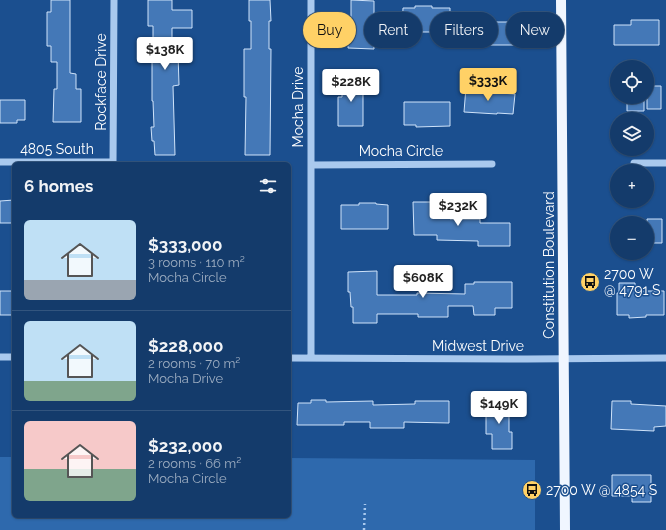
<!DOCTYPE html>
<html lang="en">
<head>
<meta charset="utf-8">
<style>
  body { margin:0; font-family:Raleway,sans-serif; background:#1d4271; color:#f1f3f6; height:100vh; display:flex; flex-direction:column; font-size:15px; white-space:nowrap }
  * { box-sizing:border-box; margin:0 }
  p { font-size:13px; color:#9dadc1 }
  .icon { flex:none; width:22px; height:22px; fill:none; stroke:currentColor; stroke-width:2; stroke-linecap:round; stroke-linejoin:round }
  .map { position:relative; flex:1; overflow:hidden }
  .drawer { position:absolute; left:12px; top:162px; width:279px; height:356px; display:flex; flex-direction:column; background:#143b6b; border-radius:6px; box-shadow:0 1px 3px #0004,0 0 0 1px #33557e }
  .drawer>* { flex:none }
  .guide { position:absolute; left:303px; top:12px; width:303px; height:36px; display:flex; gap:8px }
  .buttons { position:absolute; left:610px; top:60px; display:grid; gap:8px }
  .buttons a { display:grid; place-items:center; width:44px; height:44px; border-radius:50%; background:#143b6b; box-shadow:0 1px 3px #0004,0 0 0 1px #33557e; font-size:20px }
  .price { position:absolute; translate:-50% -34px; padding:0 9px; border-radius:4px; background:#fff; color:#222; font-size:13px; line-height:26px; filter:drop-shadow(0 1px 2px #0008) }
  .price::after { content:''; position:absolute; left:50%; top:24px; width:12px; height:9px; margin-left:-6px; background:inherit; clip-path:polygon(0 0,100% 0,50% 100%) }
  .price.selected { background:#ffd166; color:#111 }
  ul { padding:0; list-style:none }
  li { display:flex; align-items:center; gap:12px; height:100px; padding:0 12px }
  li+li { border-top:1px solid #33557e }
  li span { display:grid; place-items:center; flex:none; width:112px; height:80px; border-radius:6px; color:#555 }
  li>.icon { margin-inline-start:auto }
  span .icon { width:48px; height:48px; fill:#fffc; stroke-width:1 }
  li b { font-size:17px }
  h2 { display:flex; justify-content:space-between; align-items:center; height:48px; padding:0 12px; font-size:17px }
  .chip { padding:0 14px; border-radius:18px; background:#143b6b; box-shadow:0 1px 3px #0004,0 0 0 1px #33557e; font-size:14px; line-height:36px }
  .chip.selected { background:#ffd166; color:#111 }
  .map>svg:first-child { display:block }
  .green { fill:#2e69ad }
  .building { fill:#4478b7; stroke:#cfe3fa }
  .lines { fill:none; stroke-linecap:round; stroke-linejoin:round }
  .path { stroke:#a9c9ee; stroke-width:2.5; stroke-dasharray:2 3; stroke-linecap:butt }
  .minor { stroke:#a9c9ee; stroke-width:7 }
  .major { stroke:#f0f6ff; stroke-width:10 }
  .labels { text-anchor:middle; stroke-width:3; stroke-linejoin:round; paint-order:stroke }
  .street-label { font-size:14px; fill:#fff; stroke:#1b4f8f }
  .poi-label { font-size:14px; fill:#fff; stroke:#1b4f8f; text-anchor:start }
</style>
</head>
<body>
<div class="map">
<svg width="666" height="530" viewBox="0 0 666 530">
  <rect width="100%" height="100%" fill="#1b4f8f"/>
  <path class="green" d="M 0,457 L 14,457 L 14,516 L 289,516 L 289,458 L 535,460 L 535,530 L 0,530 Z"/>
  <path class="building" d="M 51,0 L 70,0 L 70,73 L 76,74 L 76,89 L 81,89 L 81,122 L 53,122 L 54,89 L 57,89 L 57,62 L 51,62 L 51,46 L 47,46 L 47,12 L 51,12 Z
    M 148,0 L 172,0 L 172,10 L 192,10 L 192,28 L 172,28 L 172,53 L 178,53 L 179,85 L 173,86 L 175,155 L 155,155 L 154,141 L 152,141 L 151,127 L 154,127 L 153,101 L 152,101 L 152,53 L 153,53 L 153,26 L 148,26 Z
    M 249,0 L 270,0 L 271,21 L 269,21 L 269,49 L 271,49 L 270,155 L 245,155 L 246,97 L 244,97 L 244,49 L 251,49 L 251,21 L 249,21 Z
    M 351,0 L 374,1 L 374,49 L 348,48 L 348,30 L 351,30 Z
    M 415,6 L 432,6 L 432,8 L 450,8 L 450,32 L 402,32 L 403,8 L 415,8 Z
    M 631,20 L 659,20 L 659,45 L 614,45 L 614,25 L 631,25 Z
    M 469,22 L 514,22 L 514,45 L 469,45 Z
    M 342,79 L 363,79 L 363,126 L 338,126 L 338,97 L 342,97 Z
    M 647,86 L 661,86 L 661,109 L 647,109 Z
    M 466,87 L 499,90 L 499,93 L 515,94 L 513,114 L 497,113 L 497,114 L 464,112 Z
    M 627,97 L 644,97 L 644,111 L 627,111 Z
    M 0,100 L 25,100 L 25,120 L 17,120 L 17,123 L 0,123 Z
    M 404,102 L 450,102 L 450,126 L 416,127 L 416,125 L 404,125 Z
    M 14,200 L 14,223 L 0,223 L 0,201 Z
    M 413,202 L 435,202 L 435,208 L 450,208 L 450,219 L 480,219 L 480,223 L 510,223 L 510,246 L 478,246 L 478,241 L 437,240 L 437,235 L 414,235 Z
    M 359,203 L 376,203 L 376,204 L 388,205 L 388,229 L 341,229 L 341,205 L 359,205 Z
    M 647,219 L 662,219 L 662,243 L 647,243 Z
    M 377,271 L 377,295 L 417,295 L 417,293 L 465,294 L 465,284 L 474,284 L 474,282 L 512,282 L 512,308 L 495,308 L 495,315 L 474,315 L 473,306 L 448,306 L 448,317 L 418,317 L 418,314 L 377,314 L 377,323 L 353,323 L 353,307 L 351,307 L 350,292 L 348,292 L 348,272 Z
    M 619,283 L 635,283 L 635,291 L 664,291 L 664,315 L 646,315 L 646,317 L 629,318 L 629,315 L 617,315 L 617,293 L 619,293 Z
    M 0,291 L 14,291 L 14,313 L 13,313 L 13,315 L 0,315 Z
    M 311,400 L 326,400 L 326,402 L 373,401 L 373,405 L 415,404 L 415,401 L 449,401 L 449,423 L 404,422 L 404,428 L 370,428 L 370,422 L 344,422 L 344,425 L 297,425 L 298,403 L 311,403 Z
    M 612,401 L 631,401 L 631,404 L 666,406 L 666,426 L 654,427 L 654,431 L 611,429 Z
    M 486,402 L 509,402 L 509,432 L 512,432 L 512,449 L 492,449 L 492,434 L 486,434 Z
    M 612,475 L 651,475 L 651,502 L 632,502 L 632,496 L 612,496 Z"/>
  <g class="lines">
    <path class="path" d="M 364,530 L 365,504"/>
    <path class="minor" d="M 0,162 L 113,162
      M 634,163 L 666,163
      M 113,164 L 114,0
      M 311,165 L 492,164
      M 0,357 L 14,357
      M 289,358 L 527,359 L 666,358
      M 311,358 L 311,0"/>
    <path class="major" d="M 561,0 C 563,177 563,353 565,530"/>
  </g>
  <defs>
    <g id="bus-disc" transform="scale(1)"><circle r="9.5" fill="#ffd166" stroke="#1b4f8f"/><path d="M-5-6H5V4H4V6H2V4H-2V6H-4V4H-5ZM-3.5-4V0h7V-4ZM-3.5 1.2v1.5H-2V1.2ZM2 1.2v1.5H3.5V1.2Z" fill="#111"/></g>
  </defs>
  <g fill-rule="evenodd">
    <use href="#bus-disc" x="590" y="282"/>
    <use href="#bus-disc" x="532" y="490"/>
  </g>
  <g class="labels">
    <g class="street-label">
      <text transform="translate(101 82) rotate(-90)" y="5">Rockface Drive</text>
      <text transform="translate(298 107) rotate(-90)" y="5">Mocha Drive</text>
      <text x="57" y="154">4805 South</text>
      <text x="401" y="156">Mocha Circle</text>
      <text transform="translate(549 265) rotate(-90)" y="5">Constitution Boulevard</text>
      <text x="478" y="351">Midwest Drive</text>
    </g>
    <g class="poi-label">
      <text x="604" y="279">2700 W<tspan x="604" dy="16">@ 4791 S</tspan></text>
      <text x="546" y="495">2700 W @ 4854 S</text>
    </g>
  </g>
</svg>
<div class="buttons">
<a><svg class="icon" aria-label="locate" viewBox="0 0 24 24"><circle cx="12" cy="12" r="6"/><path d="M12 2v4M12 18v4M2 12h4M18 12h4"/></svg></a>
<a><svg class="icon" aria-label="layers" viewBox="0 0 24 24"><path d="M12 4l9 5-9 5-9-5zM3 14l9 5 9-5"/></svg></a>
<a>+</a>
<a>−</a>
</div>
<b class="price" style="left:165px;top:71px">$138K</b>
<b class="price selected" style="left:488px;top:102px">$333K</b>
<b class="price" style="left:351px;top:103px">$228K</b>
<b class="price" style="left:458px;top:227px">$232K</b>
<b class="price" style="left:423px;top:299px">$608K</b>
<b class="price" style="left:499px;top:425px">$149K</b>
<div class="guide">
<a class="chip selected">Buy</a>
<a class="chip">Rent</a>
<a class="chip">Filters</a>
<a class="chip">New</a>
</div>
<section class="drawer">
<h2>6 homes<svg class="icon" aria-label="filters" viewBox="0 0 24 24"><path d="M4 7h16M4 17h16"/><circle cx="9" cy="7" r="2"/><circle cx="15" cy="17" r="2"/></svg></h2>
<ul>
<li><span style="background:linear-gradient(#bfe0f5 75%,#9aa5b1 0)"><svg class="icon" aria-label="home" viewBox="0 0 24 24"><path d="M3 11l9-7 9 7M6 9v11h12V9"/></svg></span><div><b>$333,000</b><p>3 rooms · 110 m²</p><p>Mocha Circle</p></div></li>
<li><span style="background:linear-gradient(#bfe0f5 75%,#7fa58c 0)"><svg class="icon" aria-label="home" viewBox="0 0 24 24"><path d="M3 11l9-7 9 7M6 9v11h12V9"/></svg></span><div><b>$228,000</b><p>2 rooms · 70 m²</p><p>Mocha Drive</p></div></li>
<li><span style="background:linear-gradient(#f6c9c9 60%,#7fa58c 0)"><svg class="icon" aria-label="home" viewBox="0 0 24 24"><path d="M3 11l9-7 9 7M6 9v11h12V9"/></svg></span><div><b>$232,000</b><p>2 rooms · 66 m²</p><p>Mocha Circle</p></div></li>
</ul>
</section>
</div>
</body>
</html>
